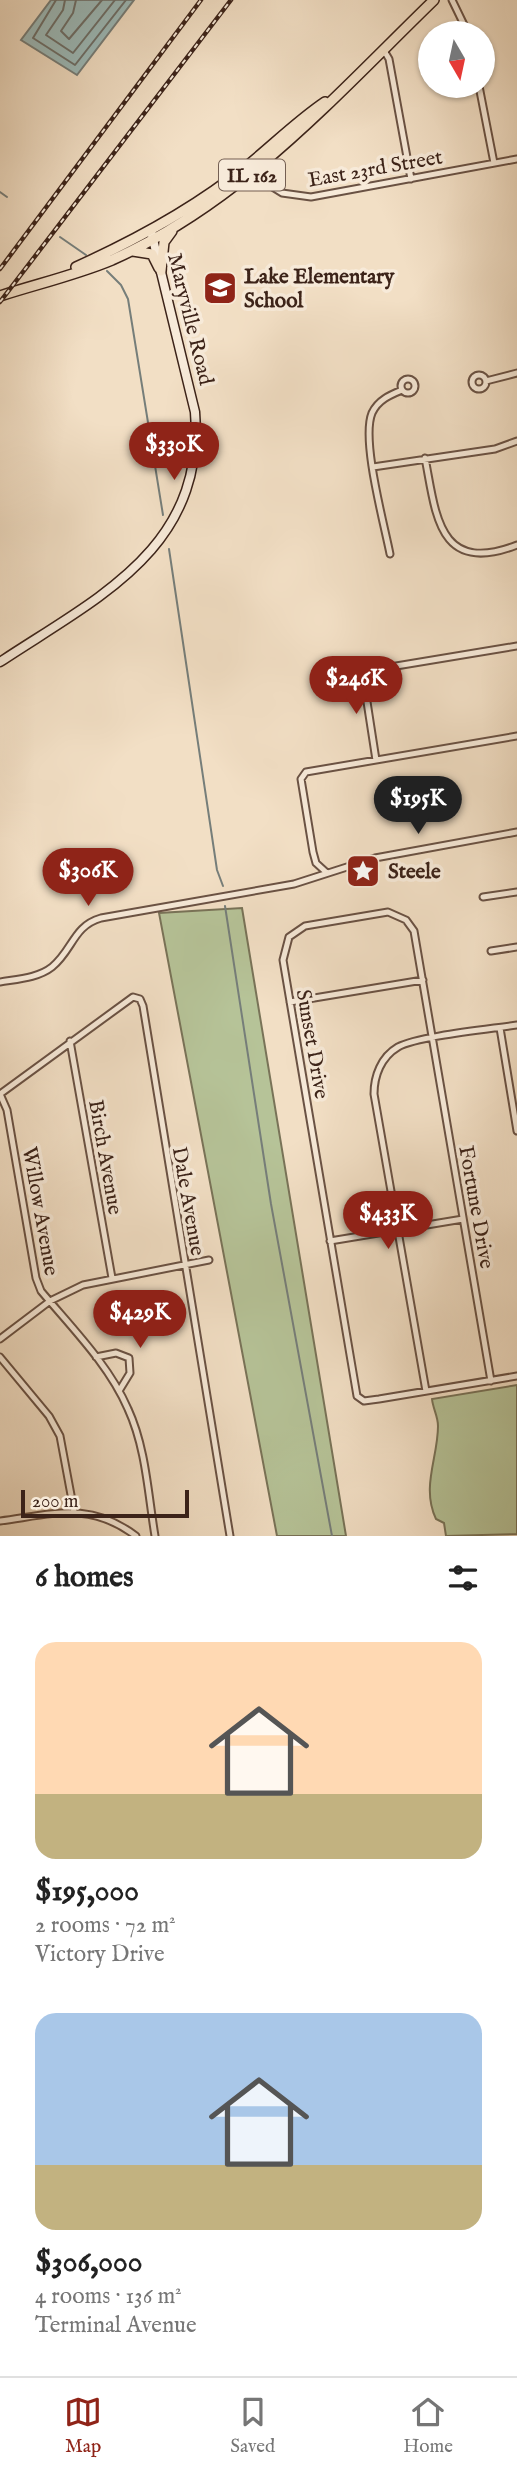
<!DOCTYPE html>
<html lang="en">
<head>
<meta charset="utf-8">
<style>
  body { margin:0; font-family:"IM FELL English",serif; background:#f2f2f2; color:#222; height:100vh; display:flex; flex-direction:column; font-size:26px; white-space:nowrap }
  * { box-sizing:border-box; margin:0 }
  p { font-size:23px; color:#767676 }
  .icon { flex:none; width:38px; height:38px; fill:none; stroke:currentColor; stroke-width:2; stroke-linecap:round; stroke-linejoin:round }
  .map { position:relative; height:1536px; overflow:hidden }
  .sheet { display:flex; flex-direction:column; background:#fff; flex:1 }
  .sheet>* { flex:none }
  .needle { width:46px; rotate:171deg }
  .fabs { position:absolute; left:418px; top:21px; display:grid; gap:14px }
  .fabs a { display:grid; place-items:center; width:77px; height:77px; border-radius:50%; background:#fff; box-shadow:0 2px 5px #0004; font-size:35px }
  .scale { position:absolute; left:21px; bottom:18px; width:168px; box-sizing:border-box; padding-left:7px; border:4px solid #3c2319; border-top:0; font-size:19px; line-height:24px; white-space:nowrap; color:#3c2319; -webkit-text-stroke:5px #f7ead9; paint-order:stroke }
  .price { position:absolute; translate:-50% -60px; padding:0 16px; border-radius:24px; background:#8f2418; color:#fff; font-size:23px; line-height:46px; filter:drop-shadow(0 2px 4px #0008) }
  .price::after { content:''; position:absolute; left:50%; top:42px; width:21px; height:16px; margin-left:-10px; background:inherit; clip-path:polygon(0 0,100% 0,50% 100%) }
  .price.on { background:#222; color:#fff }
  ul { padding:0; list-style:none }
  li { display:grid; align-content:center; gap:14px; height:371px; padding:0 35px }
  li span { display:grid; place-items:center; height:217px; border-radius:21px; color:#555 }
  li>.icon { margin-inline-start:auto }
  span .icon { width:126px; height:126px; fill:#fffc; stroke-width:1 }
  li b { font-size:30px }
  h2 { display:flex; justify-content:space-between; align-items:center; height:84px; padding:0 35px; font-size:30px }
  .tab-bar { display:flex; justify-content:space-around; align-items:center; height:98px; border-top:2px solid #e0e0e0; background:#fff; font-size:19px; color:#767676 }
  .tab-bar a { display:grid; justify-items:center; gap:4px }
  .tab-bar .on { color:#8f2418 }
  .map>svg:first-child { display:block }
  .green { fill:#b6c398; stroke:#797358; stroke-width:2 }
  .water { fill:#9cbbbb; stroke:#767e7a; stroke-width:2 }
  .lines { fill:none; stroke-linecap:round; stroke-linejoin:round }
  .shore { stroke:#6c6f6a; stroke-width:2 }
  .stream { stroke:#767e7a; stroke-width:2 }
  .minor-casing { stroke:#6a5244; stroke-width:9 }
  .secondary-casing { stroke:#3c2319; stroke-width:11 }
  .primary-casing { stroke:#3c2319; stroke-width:12 }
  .minor { stroke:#f7ead9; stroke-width:5 }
  .secondary { stroke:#f7ead9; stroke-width:8 }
  .primary { stroke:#f2dfc5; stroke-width:9 }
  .rail-casing { stroke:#3c2319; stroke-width:4.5 }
  .rail { stroke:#f7ead9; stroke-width:2; stroke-dasharray:5; stroke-linecap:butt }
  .labels { text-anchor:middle; stroke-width:7; stroke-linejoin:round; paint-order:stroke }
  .shield { fill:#f7ead9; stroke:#745f53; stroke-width:2 }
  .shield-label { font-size:19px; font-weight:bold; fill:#3c2319 }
  .street-label { font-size:21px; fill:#3c2319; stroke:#f7ead9 }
  .poi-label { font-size:21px; font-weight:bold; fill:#3c2319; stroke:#f7ead9; text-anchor:start }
</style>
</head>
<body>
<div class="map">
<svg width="517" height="1536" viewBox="0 0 517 1536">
  <rect width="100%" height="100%" fill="#f2dfc5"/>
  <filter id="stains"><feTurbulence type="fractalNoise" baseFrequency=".00286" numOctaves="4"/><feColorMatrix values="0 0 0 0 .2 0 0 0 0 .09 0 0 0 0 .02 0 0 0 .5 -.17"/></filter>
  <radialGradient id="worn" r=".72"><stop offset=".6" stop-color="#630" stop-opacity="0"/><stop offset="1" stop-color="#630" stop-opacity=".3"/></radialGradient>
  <path class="green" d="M 242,908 L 346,1536 L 277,1536 L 159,913 Z
    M 517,1385 L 517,1534 L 446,1536 L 444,1523 L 436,1519 C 421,1487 438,1458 438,1426 C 438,1416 433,1409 432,1399 Z"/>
  <path class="water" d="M 51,0 L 134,0 L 77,75 L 21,40 Z"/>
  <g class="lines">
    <path class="shore" d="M 56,0 L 33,38 L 75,65 L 126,0
      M 65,0 L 63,10 L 46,35 L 73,53 L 115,0
      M 76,0 L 73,13 L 61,31 L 69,39 L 102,0"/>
    <path class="stream" d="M 0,192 L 7,197
      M 60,237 L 86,255
      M 107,271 L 121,285 L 128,299 L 163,515
      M 169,549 L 217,870 L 223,886
      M 225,906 L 271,1204 L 332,1536"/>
    <g class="minor-casing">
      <path id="minor" d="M 452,0 L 468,33
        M 383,49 L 389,59 L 411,179
        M 479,86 L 494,163
        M 250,173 L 282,193 L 311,197 L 517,159
        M472 382a7 7 0 1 1 14 0a7 7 0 1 1-14 0Z
        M401 386a7 7 0 1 1 14 0a7 7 0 1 1-14 0Z
        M 486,381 L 517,373
        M 425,458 C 436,514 438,576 517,545
        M 373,467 L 495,449 L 517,441
        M 390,554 C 384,523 361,440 372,413 C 378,400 390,395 402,390
        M 376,760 L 363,676 L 366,671 L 517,646
        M 327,873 L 316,863 L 313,852 L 301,779 L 306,772 L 517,736
        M 483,897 L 517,892
        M 491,951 L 517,947
        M 0,982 C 18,979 38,978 52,967 C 73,950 73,926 101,918 L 294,884 L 375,858 L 517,832
        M 290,1002 L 423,980
        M 500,1028 L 517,1131
        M 70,1041 L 112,1278
        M 330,1241 L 463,1219
        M 0,1339 L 50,1301 L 83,1285 L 209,1260
        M 0,1357 L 49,1416 L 60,1436 L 74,1511
        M 96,1357 L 116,1353 L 129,1358 L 130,1373 L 119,1391
        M 491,1381 L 414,931 L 406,920 L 388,912 L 305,926 L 289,937 L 283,960 L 357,1396 L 364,1401 L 379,1399 L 517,1376
        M 426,1391 L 374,1094 C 374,1076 381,1057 398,1047 C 418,1036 491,1029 517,1025
        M 0,1521 C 53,1514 90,1501 136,1536
        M 155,1536 C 148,1494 146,1448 128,1409 C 109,1365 72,1328 41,1291 L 36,1278 L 7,1110 L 0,1094 L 133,997 L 140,999 L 143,1006 L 230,1536"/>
    </g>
    <g class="secondary-casing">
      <path id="secondary" d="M 0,662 C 98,597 205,549 195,412 L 151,231"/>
    </g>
    <g class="primary-casing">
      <path id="primary" d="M 133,251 L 152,254 L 159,268
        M 76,267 C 136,240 195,208 247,166 C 273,145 297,121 325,102
        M 161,271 L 164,242 L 172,231
        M 0,296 C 37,284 76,275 112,260 C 242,202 334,97 434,0"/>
    </g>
    <use href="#minor" class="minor"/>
    <use href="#secondary" class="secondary"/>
    <use href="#primary" class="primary"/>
    <g class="rail-casing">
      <path id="rail" d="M 0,269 L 201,0
        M 0,302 L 231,0"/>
    </g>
    <use href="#rail" class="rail"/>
  </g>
  <defs>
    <g id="school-square" transform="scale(1.75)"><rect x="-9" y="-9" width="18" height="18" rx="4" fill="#8f2418" stroke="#f7ead9"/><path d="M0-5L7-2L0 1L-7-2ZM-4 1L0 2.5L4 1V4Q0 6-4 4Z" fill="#fff"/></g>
    <g id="sight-square" transform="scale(1.75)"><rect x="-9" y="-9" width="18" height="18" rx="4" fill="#8f2418" stroke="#f7ead9"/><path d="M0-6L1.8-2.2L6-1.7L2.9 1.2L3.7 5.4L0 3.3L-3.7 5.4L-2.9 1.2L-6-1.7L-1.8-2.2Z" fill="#fff"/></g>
  </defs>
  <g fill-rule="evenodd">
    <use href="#school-square" x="220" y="288"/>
    <use href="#sight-square" x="363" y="871"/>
  </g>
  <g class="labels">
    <rect class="shield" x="219" y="159.5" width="66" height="31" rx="5"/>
    <g class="shield-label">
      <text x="252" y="182">IL 162</text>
    </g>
    <g class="street-label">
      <text transform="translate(375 168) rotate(-10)" y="7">East 23rd Street</text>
      <text transform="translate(191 319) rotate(76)" y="7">Maryville Road</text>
      <text transform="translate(313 1044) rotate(80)" y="7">Sunset Drive</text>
      <text transform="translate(106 1157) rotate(80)" y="7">Birch Avenue</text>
      <text transform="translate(189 1201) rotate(80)" y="7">Dale Avenue</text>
      <text transform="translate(477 1207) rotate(80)" y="7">Fortune Drive</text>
      <text transform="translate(41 1211) rotate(80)" y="7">Willow Avenue</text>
    </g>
    <g class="poi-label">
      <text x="244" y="283">Lake Elementary<tspan x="244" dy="24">School</tspan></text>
      <text x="388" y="878">Steele</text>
    </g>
  </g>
  <rect width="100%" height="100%" filter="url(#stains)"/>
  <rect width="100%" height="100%" fill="url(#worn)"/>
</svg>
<div class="fabs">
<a><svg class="needle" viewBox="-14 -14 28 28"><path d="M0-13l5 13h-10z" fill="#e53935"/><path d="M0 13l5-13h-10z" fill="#767676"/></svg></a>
</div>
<div class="scale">200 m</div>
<b class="price" style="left:174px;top:482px">$330K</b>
<b class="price" style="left:356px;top:716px">$246K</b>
<b class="price on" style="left:418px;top:836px">$195K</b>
<b class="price" style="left:88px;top:908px">$306K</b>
<b class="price" style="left:388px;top:1251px">$433K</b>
<b class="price" style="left:140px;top:1350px">$429K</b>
</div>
<section class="sheet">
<h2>6 homes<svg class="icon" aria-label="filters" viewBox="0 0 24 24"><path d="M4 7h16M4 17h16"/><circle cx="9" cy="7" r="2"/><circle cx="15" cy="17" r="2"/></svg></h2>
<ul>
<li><span style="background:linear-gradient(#ffd9b3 70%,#c2b280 0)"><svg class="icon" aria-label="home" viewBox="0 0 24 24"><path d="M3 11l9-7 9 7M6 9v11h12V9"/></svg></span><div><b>$195,000</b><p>2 rooms · 72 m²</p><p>Victory Drive</p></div></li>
<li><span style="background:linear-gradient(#a9c7e8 70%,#c2b280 0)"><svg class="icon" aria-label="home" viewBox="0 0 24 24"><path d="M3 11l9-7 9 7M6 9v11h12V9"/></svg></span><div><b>$306,000</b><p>4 rooms · 136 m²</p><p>Terminal Avenue</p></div></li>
</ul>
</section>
<nav class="tab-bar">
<a class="on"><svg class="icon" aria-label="map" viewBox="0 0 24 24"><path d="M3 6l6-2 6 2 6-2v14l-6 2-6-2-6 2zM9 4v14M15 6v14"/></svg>Map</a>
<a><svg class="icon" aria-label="saved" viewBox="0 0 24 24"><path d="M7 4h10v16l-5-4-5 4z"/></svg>Saved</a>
<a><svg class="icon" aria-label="home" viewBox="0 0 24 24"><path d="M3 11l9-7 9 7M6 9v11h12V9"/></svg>Home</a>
</nav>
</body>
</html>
